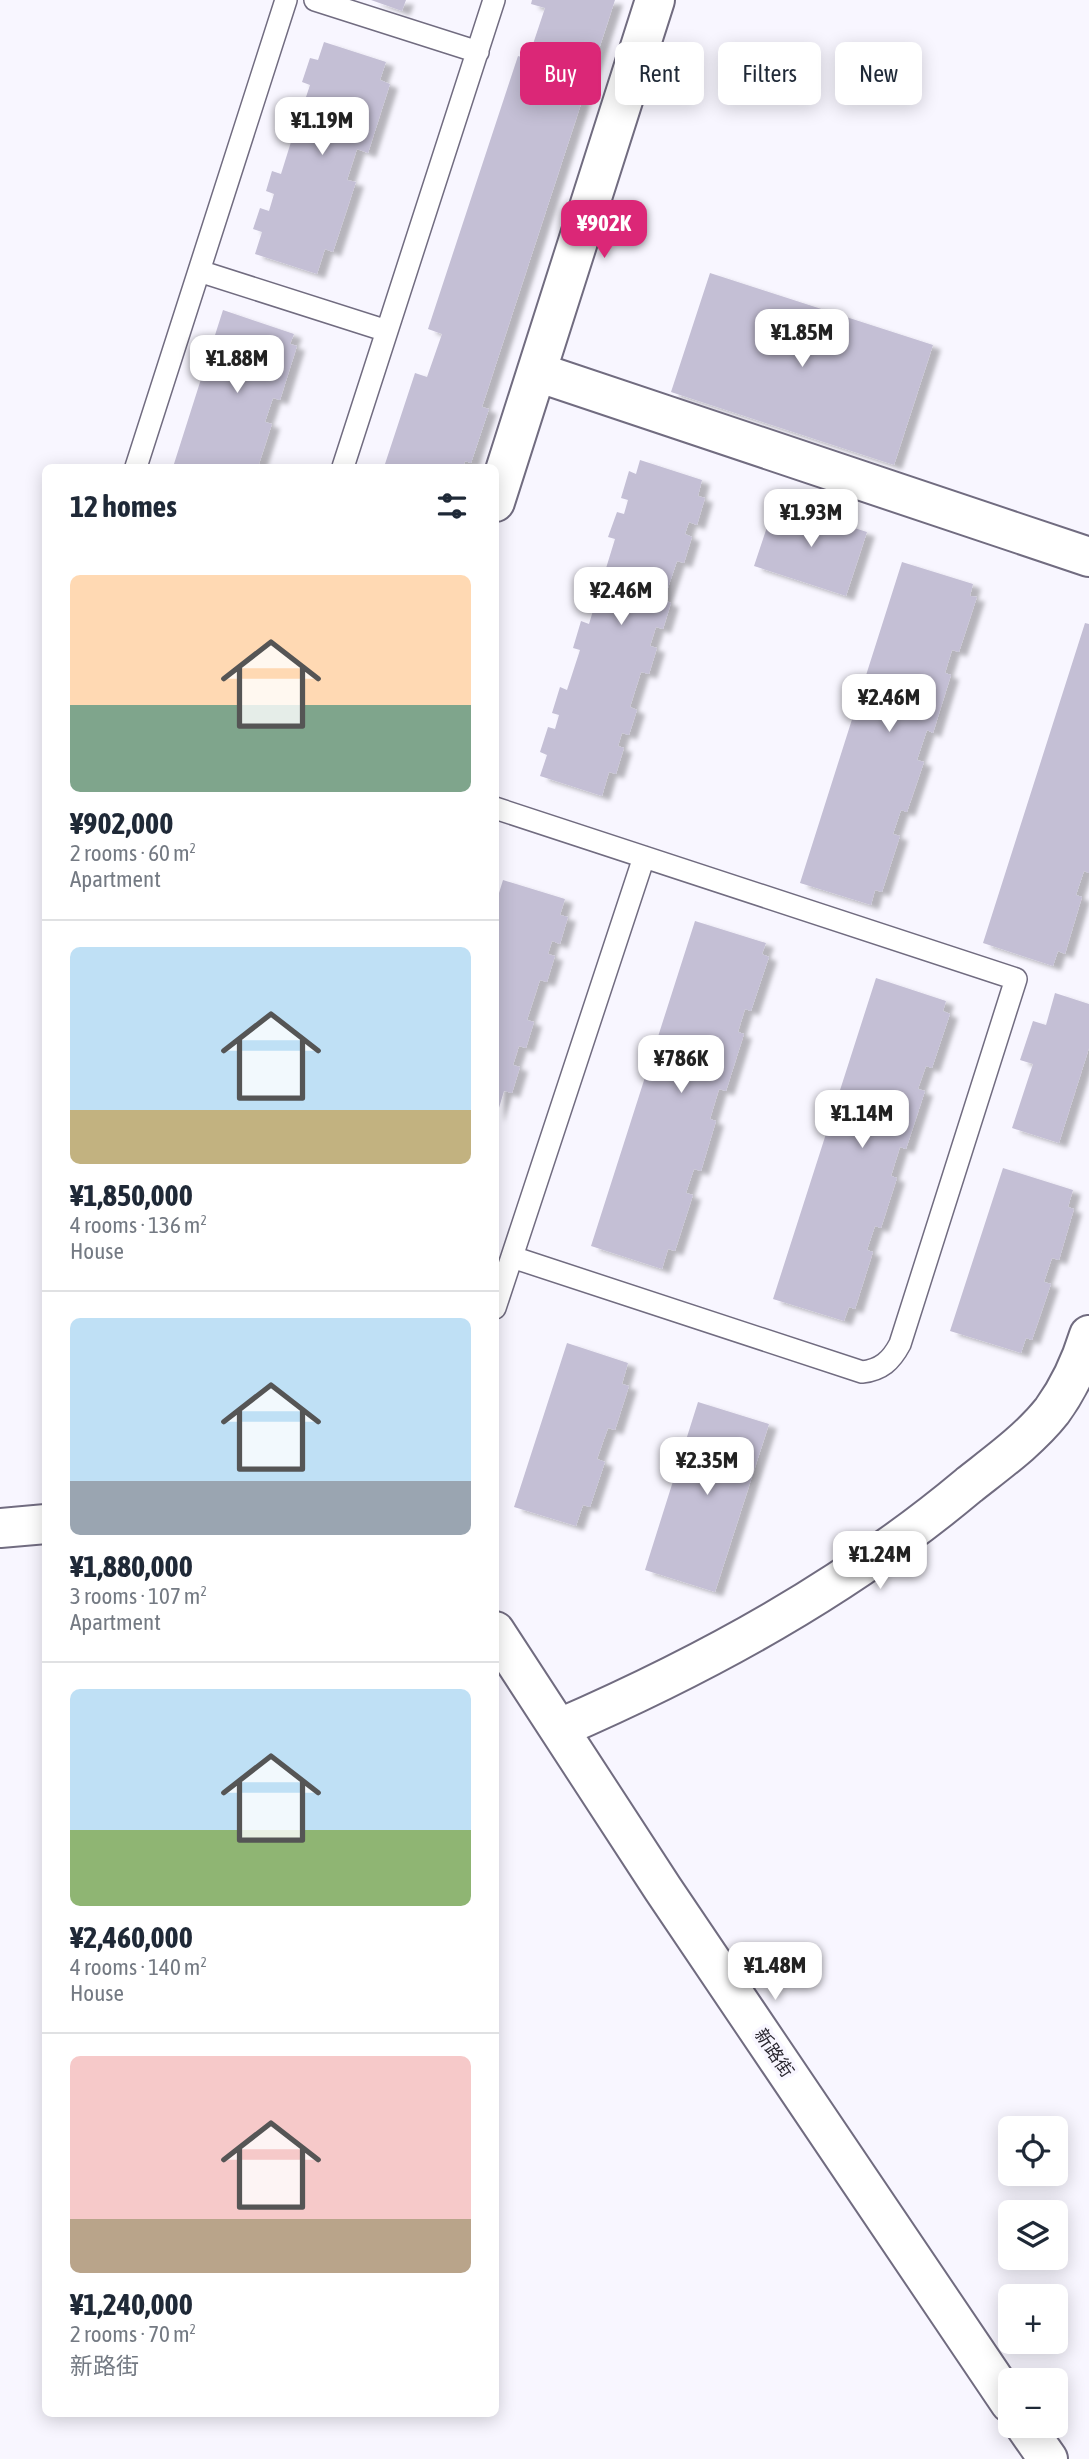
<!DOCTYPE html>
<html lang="en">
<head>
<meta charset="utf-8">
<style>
  body { margin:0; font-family:"Asap Condensed","Noto Sans SC",sans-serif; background:#f6f6f7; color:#1f2937; height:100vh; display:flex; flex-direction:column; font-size:26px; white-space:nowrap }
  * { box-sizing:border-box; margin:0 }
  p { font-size:23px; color:#747a83 }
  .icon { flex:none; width:38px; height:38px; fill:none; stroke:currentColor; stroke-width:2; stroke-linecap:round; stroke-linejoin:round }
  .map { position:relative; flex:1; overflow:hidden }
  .drawer { position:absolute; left:42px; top:464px; width:457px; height:1953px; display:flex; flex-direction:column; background:#fff; border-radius:10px; box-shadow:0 4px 18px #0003 }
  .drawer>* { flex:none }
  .banner { position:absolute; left:520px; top:42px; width:464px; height:63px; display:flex; gap:14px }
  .tools { position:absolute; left:998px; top:2116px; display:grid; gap:14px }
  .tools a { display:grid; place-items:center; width:70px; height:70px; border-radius:10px; background:#fff; box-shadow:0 4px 18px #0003; font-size:35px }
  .price { position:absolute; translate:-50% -60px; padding:0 16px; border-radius:14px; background:#fff; color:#222; font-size:23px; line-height:46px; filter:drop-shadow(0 2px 4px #0008) }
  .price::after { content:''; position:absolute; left:50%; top:42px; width:21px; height:16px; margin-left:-10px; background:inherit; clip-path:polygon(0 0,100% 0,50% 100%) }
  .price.current { background:#db2777; color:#fff }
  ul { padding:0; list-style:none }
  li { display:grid; align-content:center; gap:14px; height:371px; padding:0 28px }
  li+li { border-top:2px solid #e0e1e3 }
  li span { display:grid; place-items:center; height:217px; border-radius:10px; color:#555 }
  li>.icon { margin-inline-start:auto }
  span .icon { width:126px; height:126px; fill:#fffc; stroke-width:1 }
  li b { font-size:30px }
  h2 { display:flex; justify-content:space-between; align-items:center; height:84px; padding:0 28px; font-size:30px }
  .chip { padding:0 24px; border-radius:10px; background:#fff; box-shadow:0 4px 18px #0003; font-size:24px; line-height:63px }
  .chip.current { background:#db2777; color:#fff }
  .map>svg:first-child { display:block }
  .building { fill:#c4bfd5; filter:url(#shadow) }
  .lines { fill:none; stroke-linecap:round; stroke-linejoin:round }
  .service-casing { stroke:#716c80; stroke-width:24 }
  .minor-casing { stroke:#716c80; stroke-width:42 }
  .service { stroke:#fff; stroke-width:21 }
  .minor { stroke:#fff; stroke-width:38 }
  .labels { text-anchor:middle; stroke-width:7; stroke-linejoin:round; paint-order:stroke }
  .street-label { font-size:18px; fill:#2b2831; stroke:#f8f6ff }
</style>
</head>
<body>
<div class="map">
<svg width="1089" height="2459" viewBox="0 0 1089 2459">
  <defs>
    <filter id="shadow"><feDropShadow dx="8" dy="4.5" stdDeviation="2" flood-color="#0004"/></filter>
  </defs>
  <rect width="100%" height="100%" fill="#f8f6ff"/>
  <path class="building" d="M 371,0 L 406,0 L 402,11 Z
    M 532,0 L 615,0 L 482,407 L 489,409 L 471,463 L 465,461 L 463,467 L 384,467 L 415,373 L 427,377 L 442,334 L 428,329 L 518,56 L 528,59 L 545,8 L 531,4 Z
    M 324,42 L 386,62 L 380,80 L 390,84 L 368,153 L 357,149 L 347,180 L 356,182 L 333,252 L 325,249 L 317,274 L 255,254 L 262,232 L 253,229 L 260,208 L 269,211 L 274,194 L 266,191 L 272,171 L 281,174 L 296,126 L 288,124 L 297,98 L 305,100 L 310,85 L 302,82 L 310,58 L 318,60 Z
    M 710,273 L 933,345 L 894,465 L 671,392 Z
    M 223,310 L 294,334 L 290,344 L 297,346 L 280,400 L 273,398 L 265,422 L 272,424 L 258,467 L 173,467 Z
    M 640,460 L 702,480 L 698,496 L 705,498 L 697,525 L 689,522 L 685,534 L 692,537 L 684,563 L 677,561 L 664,600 L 671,603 L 663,629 L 656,627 L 650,646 L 657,648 L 649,674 L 641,672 L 630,707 L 637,710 L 629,735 L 622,733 L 618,746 L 624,748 L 616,774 L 609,772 L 602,796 L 540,776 L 547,755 L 540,752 L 548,727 L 555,729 L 559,715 L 552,713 L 560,687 L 567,690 L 580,650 L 573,648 L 581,621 L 589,624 L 595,604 L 587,602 L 596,576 L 603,578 L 615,539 L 608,537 L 617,512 L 624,514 L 628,500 L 621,498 L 629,471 L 636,474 Z
    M 775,503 L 867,532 L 846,596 L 754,566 Z
    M 902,562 L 973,584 L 970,596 L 977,597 L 959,652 L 952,650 L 945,673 L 951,675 L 933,733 L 927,730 L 917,760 L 924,762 L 907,812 L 901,810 L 893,834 L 900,836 L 882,892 L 875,890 L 871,905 L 800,883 Z
    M 1085,623 L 1089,624 L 1089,873 L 1084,871 L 1076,895 L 1082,897 L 1065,954 L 1058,951 L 1053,966 L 983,943 Z
    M 503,880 L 565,899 L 560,915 L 568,917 L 560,944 L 552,941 L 548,954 L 555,956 L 547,982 L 540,980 L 527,1020 L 534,1022 L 526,1048 L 519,1046 L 513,1065 L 520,1067 L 512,1093 L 504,1091 L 496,1118 L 495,892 L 499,893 Z
    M 695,921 L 766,943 L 762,954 L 769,957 L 751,1011 L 745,1009 L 738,1032 L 744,1034 L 726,1091 L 719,1089 L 710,1119 L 716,1121 L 701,1171 L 694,1169 L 686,1193 L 693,1195 L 675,1251 L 668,1249 L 662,1269 L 591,1246 Z
    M 876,978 L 946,1001 L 943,1011 L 950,1014 L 932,1068 L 926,1066 L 918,1089 L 925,1091 L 906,1149 L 900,1147 L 891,1176 L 897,1178 L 881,1228 L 875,1226 L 867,1250 L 873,1252 L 855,1309 L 849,1307 L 844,1321 L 773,1299 Z
    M 1055,993 L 1089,1004 L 1089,1048 L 1059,1143 L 1012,1128 L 1033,1064 L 1020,1060 L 1033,1021 L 1046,1025 Z
    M 1003,1168 L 1073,1190 L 1068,1207 L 1074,1209 L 1059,1260 L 1052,1258 L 1044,1282 L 1051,1284 L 1032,1340 L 1026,1338 L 1021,1353 L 950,1331 Z
    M 567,1343 L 628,1363 L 622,1384 L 629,1386 L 615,1430 L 608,1428 L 597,1459 L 605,1462 L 590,1507 L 583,1505 L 576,1526 L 514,1507 Z
    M 698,1402 L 769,1424 L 715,1592 L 645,1570 Z"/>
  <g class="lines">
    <g class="service-casing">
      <path id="service" d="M 315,0 L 478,52
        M 199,271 L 387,331
        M 136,467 L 286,0
        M 343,467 L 494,0
        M 495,808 L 1016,979 L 900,1344 C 891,1361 881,1370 862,1372 L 512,1257
        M 495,1308 L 644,857"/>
    </g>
    <g class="minor-casing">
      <path id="minor" d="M 537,372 L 1089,557
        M 495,502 L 655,0
        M 0,1528 L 46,1524
        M 495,1631 L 663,1889 L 1010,2403
        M 560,1728 C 707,1664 846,1588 969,1485 C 998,1462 1029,1440 1052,1411 C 1068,1389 1081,1361 1089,1335
        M 1025,2426 L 1048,2459"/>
    </g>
    <use href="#service" class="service"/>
    <use href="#minor" class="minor"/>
  </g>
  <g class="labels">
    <g class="street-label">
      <text transform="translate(774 2053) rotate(56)" y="6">新路街</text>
    </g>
  </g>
</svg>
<div class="tools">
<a><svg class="icon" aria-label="locate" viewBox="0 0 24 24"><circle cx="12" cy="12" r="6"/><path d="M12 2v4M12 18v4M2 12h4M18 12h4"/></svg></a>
<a><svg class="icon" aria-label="layers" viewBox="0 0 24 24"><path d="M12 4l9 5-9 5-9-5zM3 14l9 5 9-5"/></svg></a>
<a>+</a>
<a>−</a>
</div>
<b class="price" style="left:322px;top:157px">¥1.19M</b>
<b class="price current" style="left:604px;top:260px">¥902K</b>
<b class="price" style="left:802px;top:369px">¥1.85M</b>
<b class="price" style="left:237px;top:395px">¥1.88M</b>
<b class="price" style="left:811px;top:549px">¥1.93M</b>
<b class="price" style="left:621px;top:627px">¥2.46M</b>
<b class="price" style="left:889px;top:734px">¥2.46M</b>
<b class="price" style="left:681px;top:1095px">¥786K</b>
<b class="price" style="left:862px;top:1150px">¥1.14M</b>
<b class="price" style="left:707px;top:1497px">¥2.35M</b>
<b class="price" style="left:880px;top:1591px">¥1.24M</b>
<b class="price" style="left:775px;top:2002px">¥1.48M</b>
<div class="banner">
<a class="chip current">Buy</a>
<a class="chip">Rent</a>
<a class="chip">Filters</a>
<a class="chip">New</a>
</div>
<section class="drawer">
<h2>12 homes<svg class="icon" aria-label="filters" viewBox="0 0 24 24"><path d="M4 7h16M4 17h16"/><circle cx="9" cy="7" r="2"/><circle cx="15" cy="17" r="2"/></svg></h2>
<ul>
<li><span style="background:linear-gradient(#ffd9b3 60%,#7fa58c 0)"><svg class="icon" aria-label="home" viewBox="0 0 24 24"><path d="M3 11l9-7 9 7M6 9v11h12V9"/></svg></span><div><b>¥902,000</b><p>2 rooms · 60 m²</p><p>Apartment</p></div></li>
<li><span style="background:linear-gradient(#bfe0f5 75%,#c2b280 0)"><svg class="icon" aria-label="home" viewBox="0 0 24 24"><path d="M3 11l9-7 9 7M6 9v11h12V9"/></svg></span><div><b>¥1,850,000</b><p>4 rooms · 136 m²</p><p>House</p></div></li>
<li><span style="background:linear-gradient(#bfe0f5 75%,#9aa5b1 0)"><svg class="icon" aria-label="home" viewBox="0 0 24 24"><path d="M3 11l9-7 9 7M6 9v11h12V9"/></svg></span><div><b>¥1,880,000</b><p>3 rooms · 107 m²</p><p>Apartment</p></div></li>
<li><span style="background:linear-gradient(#bfe0f5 65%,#8fb573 0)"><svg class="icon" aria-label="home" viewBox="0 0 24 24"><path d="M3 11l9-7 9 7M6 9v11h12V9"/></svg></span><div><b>¥2,460,000</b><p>4 rooms · 140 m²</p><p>House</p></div></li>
<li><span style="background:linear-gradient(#f6c9c9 75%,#b9a48a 0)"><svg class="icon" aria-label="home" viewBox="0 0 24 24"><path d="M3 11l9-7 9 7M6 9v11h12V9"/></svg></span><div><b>¥1,240,000</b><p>2 rooms · 70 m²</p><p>新路街</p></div></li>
</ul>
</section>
</div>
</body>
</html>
